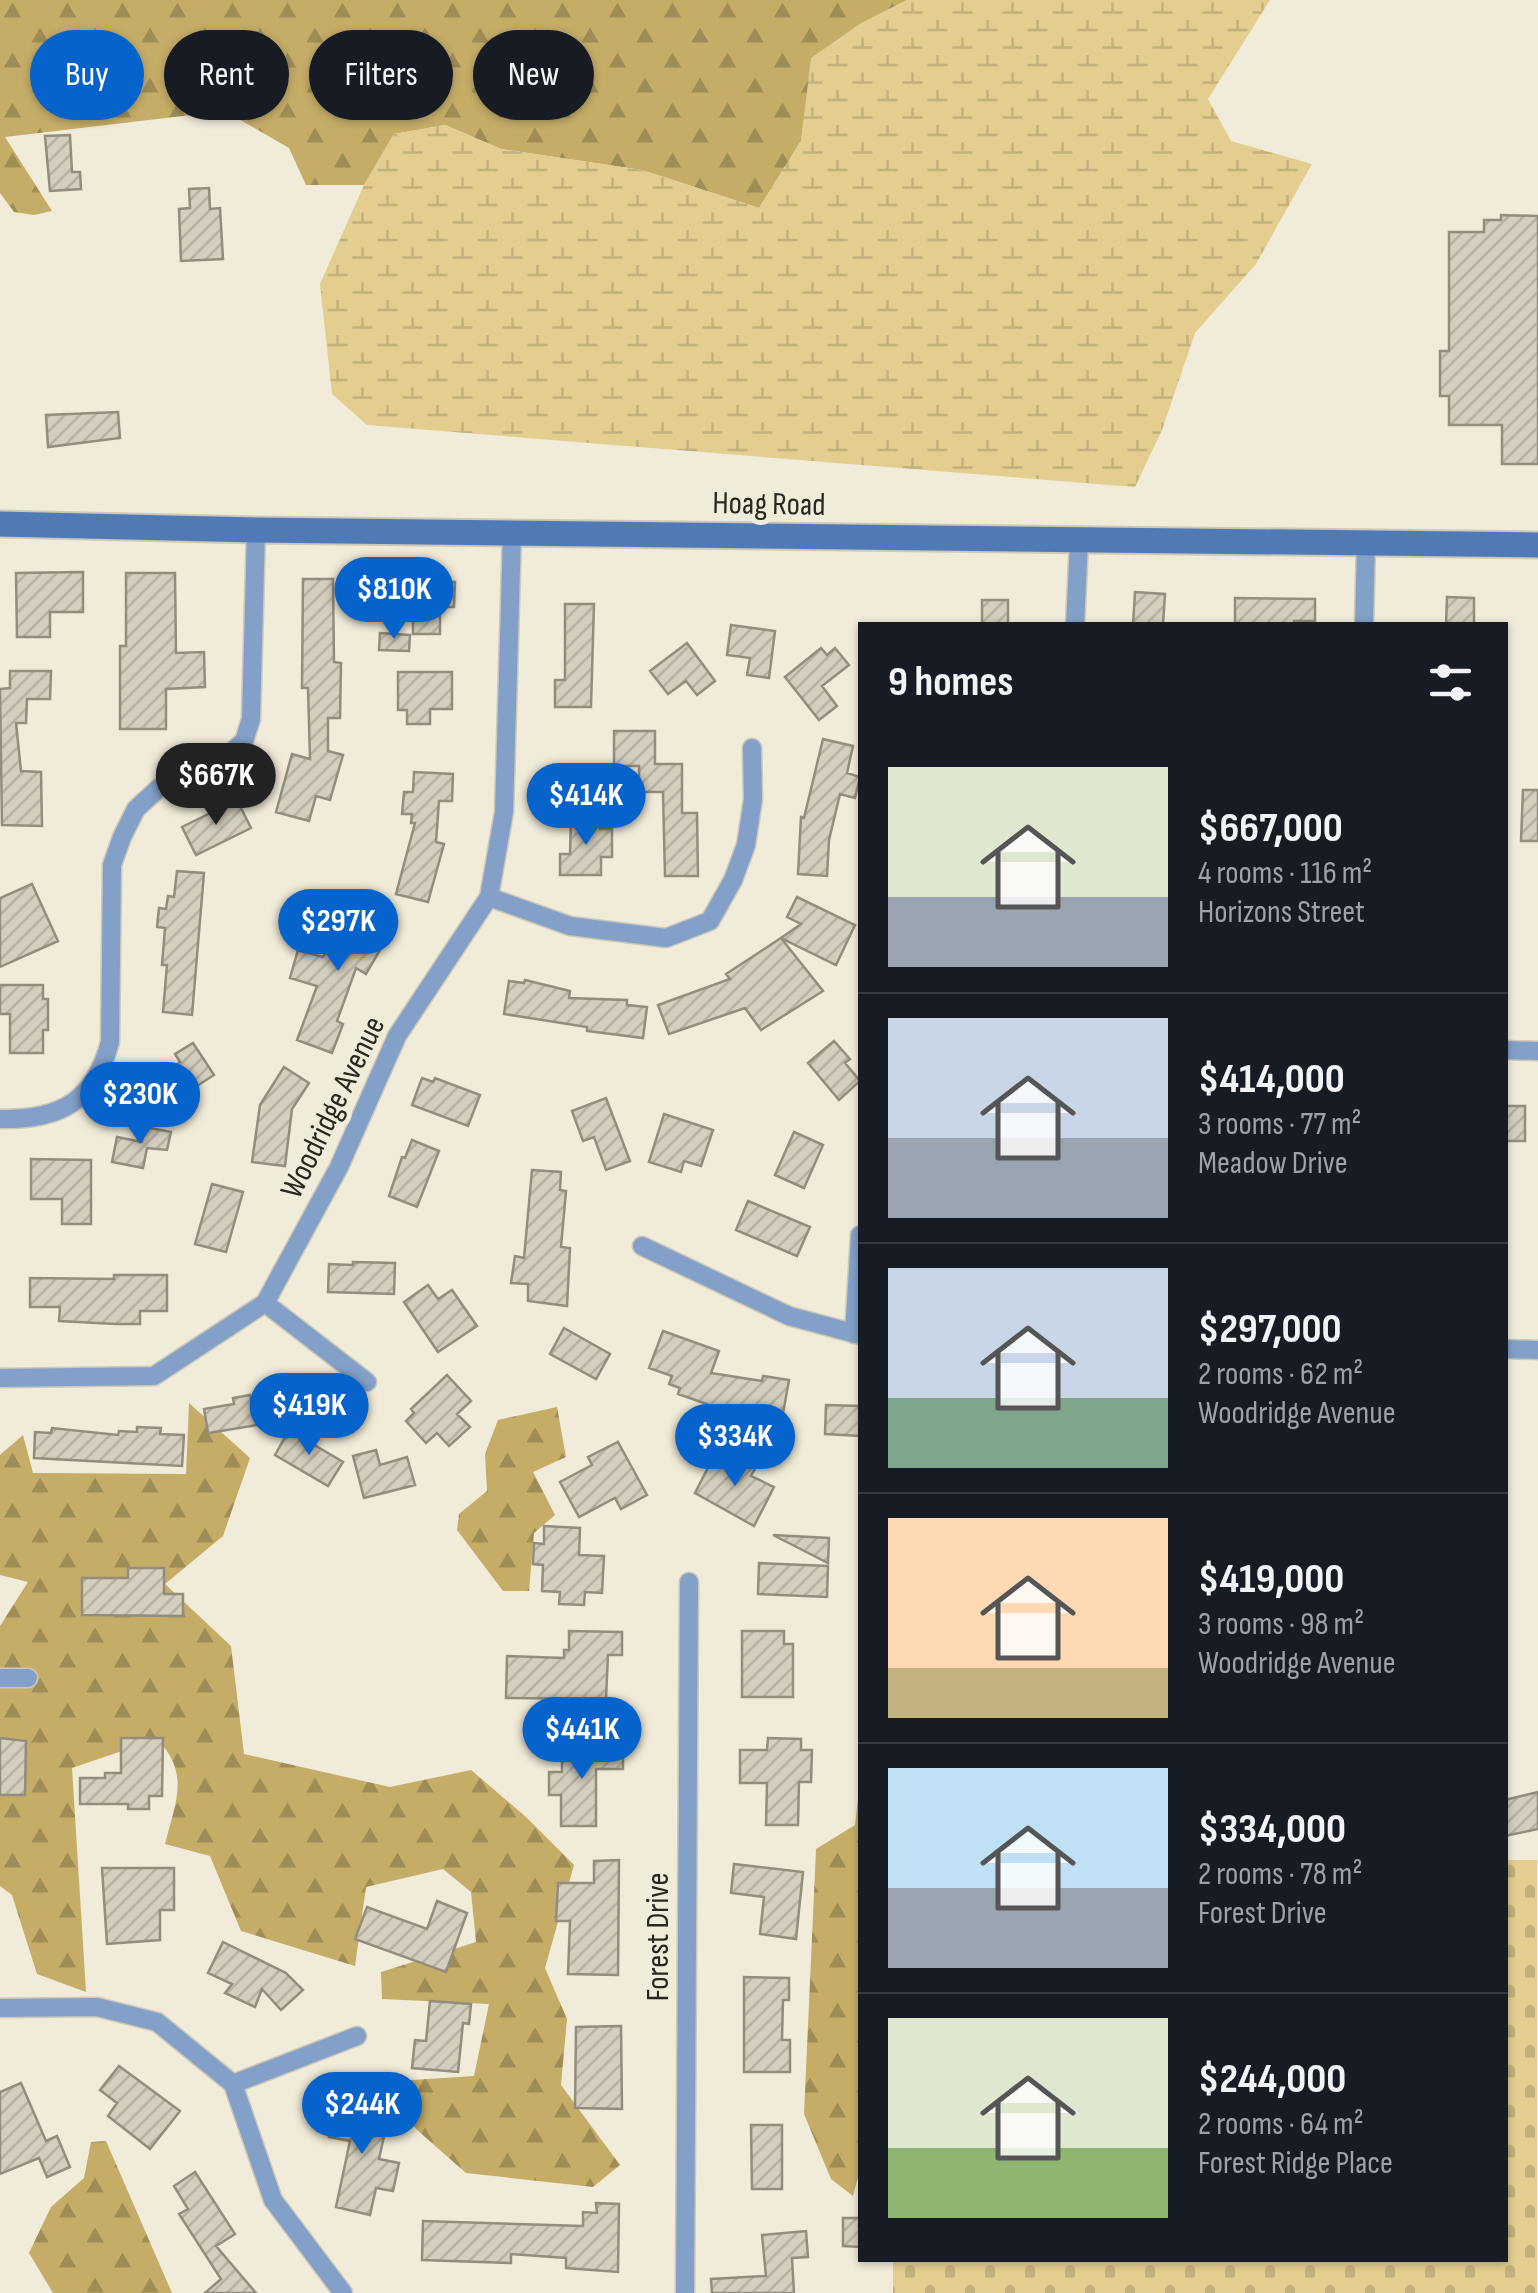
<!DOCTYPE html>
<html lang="en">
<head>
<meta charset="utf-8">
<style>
  body { margin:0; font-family:"Sofia Sans Condensed",sans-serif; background:#242831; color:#f1f3f6; height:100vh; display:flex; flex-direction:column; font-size:38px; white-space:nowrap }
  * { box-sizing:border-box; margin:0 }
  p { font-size:32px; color:#9ea1a6 }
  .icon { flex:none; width:55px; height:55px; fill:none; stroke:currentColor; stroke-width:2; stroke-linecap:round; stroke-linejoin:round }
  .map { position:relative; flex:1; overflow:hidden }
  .sheet { position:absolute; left:858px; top:622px; width:650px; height:1640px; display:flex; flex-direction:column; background:#171b24; border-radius:0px; box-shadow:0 2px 8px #0004 }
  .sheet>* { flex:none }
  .banner { position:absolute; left:30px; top:30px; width:678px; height:90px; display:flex; gap:20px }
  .price { position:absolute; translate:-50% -85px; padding:0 22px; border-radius:35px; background:#0663cc; color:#fff; font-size:32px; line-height:65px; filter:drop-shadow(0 2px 5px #0008) }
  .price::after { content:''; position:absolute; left:50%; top:60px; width:30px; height:22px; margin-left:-15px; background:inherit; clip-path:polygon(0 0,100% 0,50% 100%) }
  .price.active { background:#222; color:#fff }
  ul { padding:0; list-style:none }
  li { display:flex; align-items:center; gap:30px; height:250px; padding:0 30px }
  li+li { border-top:2px solid #363941 }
  li span { display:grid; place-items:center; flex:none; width:280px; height:200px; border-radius:0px; color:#555 }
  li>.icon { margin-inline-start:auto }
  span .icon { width:120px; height:120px; fill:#fffc; stroke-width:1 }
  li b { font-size:42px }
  h2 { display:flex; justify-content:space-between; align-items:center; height:120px; padding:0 30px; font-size:42px }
  .chip { padding:0 35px; border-radius:45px; background:#171b24; box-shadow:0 2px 8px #0004; font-size:35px; line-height:90px }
  .chip.active { background:#0663cc; color:#fff }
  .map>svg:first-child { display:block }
  .forest { fill:url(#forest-firs) }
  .wetland { fill:url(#wetland-marsh) }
  .cemetery { fill:url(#cemetery-stones) }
  .building { fill:url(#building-hatch); stroke:#938d7d; stroke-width:2.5 }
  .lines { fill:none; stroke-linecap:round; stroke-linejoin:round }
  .street-casing { stroke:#cdc8b8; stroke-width:21 }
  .secondary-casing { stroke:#cdc8b8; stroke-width:29 }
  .street { stroke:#83a0c9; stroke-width:18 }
  .secondary { stroke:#507ab5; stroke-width:25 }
  .labels { text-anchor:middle; stroke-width:10; stroke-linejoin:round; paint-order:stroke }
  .street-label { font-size:32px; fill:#2a2721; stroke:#f1ebd9 }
</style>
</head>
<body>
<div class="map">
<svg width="1538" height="2293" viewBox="0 0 1538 2293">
  <defs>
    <pattern id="forest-firs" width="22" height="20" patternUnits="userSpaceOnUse" patternTransform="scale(2.5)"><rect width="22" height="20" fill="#c5ad68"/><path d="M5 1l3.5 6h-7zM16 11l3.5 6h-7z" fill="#a08d55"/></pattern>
    <pattern id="wetland-marsh" width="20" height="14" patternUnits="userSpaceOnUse" patternTransform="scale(2.5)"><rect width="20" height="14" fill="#e3ce8f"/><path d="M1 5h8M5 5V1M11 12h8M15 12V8" fill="none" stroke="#c3b17b"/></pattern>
    <pattern id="cemetery-stones" width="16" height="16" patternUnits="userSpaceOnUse" patternTransform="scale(2.5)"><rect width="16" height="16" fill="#e3ce8f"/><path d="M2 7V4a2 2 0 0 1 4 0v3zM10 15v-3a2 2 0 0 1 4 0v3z" fill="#c3b17b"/></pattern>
    <pattern id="building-hatch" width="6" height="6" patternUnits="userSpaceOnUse" patternTransform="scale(2.5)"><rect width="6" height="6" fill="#d4cebd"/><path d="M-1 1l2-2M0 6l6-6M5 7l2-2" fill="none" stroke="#b6b1a2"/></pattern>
  </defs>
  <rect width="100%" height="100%" fill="#f1ebd9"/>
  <path class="forest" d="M 0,0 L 907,0 L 860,24 L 812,58 L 801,141 L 759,208 L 642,170 L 501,149 L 445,125 L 394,134 L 364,185 L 306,185 L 289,148 L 225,111 L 5,137 L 52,211 L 34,215 L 14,212 L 0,193 Z
    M 189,1403 L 250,1458 L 223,1536 L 165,1584 L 231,1646 L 244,1754 L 390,1787 L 471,1770 L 526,1817 L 574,1865 L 545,1968 L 567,2019 L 561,2085 L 620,2165 L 593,2187 L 466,2173 L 416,2129 L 381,2082 L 474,2076 L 489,2004 L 382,1999 L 381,1972 L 476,1942 L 471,1892 L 443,1869 L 366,1887 L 355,1966 L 241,1931 L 210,1856 L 165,1844 C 175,1803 191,1774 157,1739 L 72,1768 L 86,1992 L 37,1974 L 12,1895 L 0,1886 L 0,1626 L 28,1582 L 0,1575 L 0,1455 L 23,1435 L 33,1473 L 186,1474 Z
    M 557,1407 L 566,1457 L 533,1472 L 555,1515 L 534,1533 L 529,1591 L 503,1591 L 457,1530 L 459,1514 L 487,1491 L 485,1454 L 498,1420 Z
    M 860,1780 L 860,2170 L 853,2196 L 831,2179 L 804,2114 L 816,1849 L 855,1825 Z
    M 106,2141 L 172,2293 L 53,2293 L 29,2253 L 51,2207 L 84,2178 L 91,2142 Z"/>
  <path class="wetland" d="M 907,0 L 1270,0 L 1208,99 L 1231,141 L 1312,164 L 1256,264 L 1195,333 L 1162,430 L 1135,487 L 367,425 L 332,394 L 320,284 L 364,185 L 394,134 L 445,125 L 501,149 L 642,170 L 759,208 L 801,141 L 811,58 L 860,24 Z"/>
  <path class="cemetery" d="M 1505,1860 L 1537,1860 L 1537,2293 L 893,2293 L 893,2260 L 1505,2260 Z"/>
  <path class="building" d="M 70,135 L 72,172 L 80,172 L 81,189 L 50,191 L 45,136 Z
    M 209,188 L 210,209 L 220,208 L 223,259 L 181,261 L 179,209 L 190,208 L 189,189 Z
    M 1501,215 L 1538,216 L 1538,464 L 1502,464 L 1502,425 L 1449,425 L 1449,396 L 1440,396 L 1440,351 L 1449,351 L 1449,232 L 1484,232 L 1484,220 L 1501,220 Z
    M 118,412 L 120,438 L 48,447 L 46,415 Z
    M 83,572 L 83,612 L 50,612 L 50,637 L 17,637 L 16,573 Z
    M 126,573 L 175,573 L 176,653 L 204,652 L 205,687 L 166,689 L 166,729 L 120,729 L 120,646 L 126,646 Z
    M 303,579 L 333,579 L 334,662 L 341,663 L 340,718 L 328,718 L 328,751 L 343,755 L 330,800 L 316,796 L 309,821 L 276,812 L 292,754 L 310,759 L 308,688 L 302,688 Z
    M 413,582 L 455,582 L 454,607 L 440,607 L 440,634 L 413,634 Z
    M 1135,592 L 1165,594 L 1163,625 L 1133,625 Z
    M 1447,597 L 1474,598 L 1474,625 L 1446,625 Z
    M 1235,598 L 1315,599 L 1315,621 L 1294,621 L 1294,625 L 1235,625 Z
    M 982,600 L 1008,600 L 1008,625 L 982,625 Z
    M 565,604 L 594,604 L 591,707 L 555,707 L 555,680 L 565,680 Z
    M 731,625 L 775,631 L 769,678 L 747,675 L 750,658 L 727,655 Z
    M 380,633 L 410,635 L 409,651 L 379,650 Z
    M 687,643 L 715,681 L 697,695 L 686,681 L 668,694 L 650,671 Z
    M 821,648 L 827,655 L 835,648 L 849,665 L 822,686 L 837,706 L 819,720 L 785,677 Z
    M 10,671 L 51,671 L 50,699 L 27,699 L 26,723 L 16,723 L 21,771 L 41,772 L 42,826 L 2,825 L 0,689 L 10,688 Z
    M 398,672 L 452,672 L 452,709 L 430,709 L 430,724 L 407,724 L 407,710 L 398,710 Z
    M 614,731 L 655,731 L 655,764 L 682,764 L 682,813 L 697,813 L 698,876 L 665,876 L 663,792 L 639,792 L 639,766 L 614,766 Z
    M 823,739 L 853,746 L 847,773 L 860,777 L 855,798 L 840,794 L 829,840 L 827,876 L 798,874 L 801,817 L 804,818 Z
    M 414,772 L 453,774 L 452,801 L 439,801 L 436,842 L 444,844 L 428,902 L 396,894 L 415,823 L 411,823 L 412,814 L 402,814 L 404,792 L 413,792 Z
    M 1523,790 L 1538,790 L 1538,841 L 1521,841 Z
    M 237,800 L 251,828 L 196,855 L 182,827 Z
    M 571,817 L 600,817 L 600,829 L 612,829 L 612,857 L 601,857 L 601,875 L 560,875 L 560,854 L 570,854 Z
    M 177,871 L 204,873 L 192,1015 L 163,1012 L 167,965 L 162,965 L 165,928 L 157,927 L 159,908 L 166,909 L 168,896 L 174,897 Z
    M 32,884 L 58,941 L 0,967 L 0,898 Z
    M 797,897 L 855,925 L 836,965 L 781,938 L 801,924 L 787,917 Z
    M 355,903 L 394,926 L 366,974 L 356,968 L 337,1021 L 343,1024 L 332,1053 L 297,1040 L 317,986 L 290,978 L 298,950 L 323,957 Z
    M 781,938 L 823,991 L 761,1030 L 745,1008 L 669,1034 L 658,1005 L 730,979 L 726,974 Z
    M 525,980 L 570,991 L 569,998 L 627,1000 L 627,1005 L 647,1007 L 643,1038 L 587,1031 L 587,1027 L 504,1014 L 509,981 L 524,983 Z
    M 0,985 L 43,985 L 43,999 L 48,999 L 48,1030 L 43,1030 L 43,1053 L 10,1053 L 10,1014 L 0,1014 Z
    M 834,1041 L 850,1059 L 845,1063 L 860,1081 L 839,1100 L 808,1063 Z
    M 193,1043 L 214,1075 L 166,1106 L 150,1082 L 180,1062 L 175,1054 Z
    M 284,1067 L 309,1083 L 292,1109 L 285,1166 L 252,1162 L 260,1105 Z
    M 422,1078 L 433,1082 L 435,1078 L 480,1095 L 468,1126 L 412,1105 Z
    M 606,1098 L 630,1161 L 606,1170 L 594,1137 L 583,1141 L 572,1111 Z
    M 1505,1106 L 1525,1106 L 1525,1141 L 1505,1141 Z
    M 664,1114 L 713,1130 L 701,1166 L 684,1161 L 681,1172 L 649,1162 Z
    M 145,1127 L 171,1132 L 167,1150 L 147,1148 L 143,1168 L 112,1162 L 117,1137 L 142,1142 Z
    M 794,1132 L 823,1145 L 804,1188 L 775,1175 Z
    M 412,1140 L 439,1151 L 417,1207 L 389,1196 L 402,1157 L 405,1158 Z
    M 31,1159 L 91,1160 L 91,1224 L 62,1224 L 62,1199 L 31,1199 Z
    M 532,1170 L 561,1172 L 560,1190 L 566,1191 L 561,1247 L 570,1248 L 567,1306 L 528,1301 L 528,1284 L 511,1283 L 515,1256 L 524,1258 Z
    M 212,1184 L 243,1192 L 226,1252 L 195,1244 Z
    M 748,1201 L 810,1227 L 797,1256 L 736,1230 Z
    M 353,1262 L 395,1263 L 394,1294 L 328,1292 L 329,1264 L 353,1265 Z
    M 114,1275 L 167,1275 L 167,1311 L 140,1311 L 140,1324 L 116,1324 L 59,1321 L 60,1307 L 30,1307 L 30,1278 L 114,1279 Z
    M 428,1285 L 438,1299 L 452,1290 L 477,1326 L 438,1352 L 404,1302 Z
    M 564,1328 L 610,1354 L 596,1379 L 550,1354 Z
    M 663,1331 L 719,1351 L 711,1373 L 762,1381 L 763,1376 L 789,1380 L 782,1419 L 721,1409 L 678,1394 L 680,1388 L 669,1384 L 672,1376 L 649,1368 Z
    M 447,1375 L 471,1401 L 457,1414 L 470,1427 L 449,1446 L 437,1433 L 426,1443 L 406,1421 L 414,1413 L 411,1409 Z
    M 250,1395 L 251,1399 L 266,1397 L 270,1423 L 208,1433 L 204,1409 L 234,1404 L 233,1398 Z
    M 826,1405 L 860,1406 L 860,1436 L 825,1434 Z
    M 137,1427 L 161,1428 L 160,1434 L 184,1435 L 182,1466 L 34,1458 L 35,1432 L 51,1433 L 52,1428 L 118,1435 L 119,1431 L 137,1432 Z
    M 289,1430 L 343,1462 L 328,1486 L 275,1455 Z
    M 618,1442 L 647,1495 L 621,1509 L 615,1498 L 579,1517 L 560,1482 L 592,1465 L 588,1457 Z
    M 376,1450 L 380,1465 L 407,1457 L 415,1485 L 364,1498 L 353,1456 Z
    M 737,1455 L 757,1465 L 751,1476 L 774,1487 L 754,1526 L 695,1493 L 714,1456 L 732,1465 Z
    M 544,1526 L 580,1528 L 579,1555 L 604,1556 L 602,1593 L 585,1592 L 584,1605 L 559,1604 L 560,1592 L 542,1591 L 543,1565 L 533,1564 L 534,1543 L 544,1544 Z
    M 773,1535 L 829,1538 L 828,1563 Z
    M 759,1563 L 828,1566 L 827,1597 L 758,1594 Z
    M 128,1568 L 164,1568 L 164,1594 L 183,1594 L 183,1616 L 82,1615 L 82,1578 L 128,1578 Z
    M 569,1631 L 622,1632 L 622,1655 L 608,1655 L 606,1699 L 506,1698 L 507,1656 L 564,1658 L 564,1650 L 569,1650 Z
    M 742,1631 L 784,1631 L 784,1644 L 793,1644 L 793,1697 L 742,1697 Z
    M 0,1738 L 26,1741 L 25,1795 L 0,1795 Z
    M 121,1738 L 163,1738 L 162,1796 L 149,1796 L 149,1809 L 128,1809 L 128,1804 L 80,1804 L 80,1778 L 105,1778 L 105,1773 L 121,1773 Z
    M 768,1738 L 801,1739 L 801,1750 L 812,1750 L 811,1782 L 799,1782 L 798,1825 L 766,1825 L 767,1783 L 740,1783 L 740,1750 L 767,1750 Z
    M 562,1748 L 623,1748 L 623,1769 L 596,1769 L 596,1826 L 561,1826 L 561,1795 L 549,1795 L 549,1772 L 562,1772 Z
    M 1538,1792 L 1538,1829 L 1505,1836 L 1505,1800 Z
    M 619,1860 L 618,1975 L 568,1974 L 570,1921 L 556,1921 L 558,1883 L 594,1883 L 594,1861 Z
    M 734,1864 L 803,1872 L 796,1939 L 760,1934 L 764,1897 L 731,1893 Z
    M 102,1868 L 174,1868 L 174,1910 L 160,1910 L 160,1940 L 107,1944 Z
    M 437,1901 L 467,1913 L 446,1972 L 355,1939 L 367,1907 L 427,1929 Z
    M 223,1942 L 286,1973 L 303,1990 L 281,2010 L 262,1989 L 255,2007 L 225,1993 L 232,1984 L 208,1973 Z
    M 744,1977 L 789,1978 L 789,2000 L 783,2000 L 782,2040 L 790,2040 L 790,2072 L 744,2072 Z
    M 430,2001 L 471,2004 L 469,2024 L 463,2023 L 458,2072 L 412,2068 L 415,2040 L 426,2041 Z
    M 621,2026 L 622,2109 L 575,2108 L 576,2027 Z
    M 119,2066 L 180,2111 L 150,2149 L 108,2116 L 117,2103 L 100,2090 Z
    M 21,2083 L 46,2141 L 57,2136 L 70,2167 L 47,2177 L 39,2158 L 0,2174 L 0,2092 Z
    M 336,2103 L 389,2114 L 379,2159 L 399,2163 L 393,2191 L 376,2188 L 370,2215 L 336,2207 L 350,2141 L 329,2137 Z
    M 751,2125 L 782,2125 L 782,2189 L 752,2189 Z
    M 195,2172 L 235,2234 L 216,2246 L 256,2293 L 205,2293 L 221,2279 L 179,2214 L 188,2209 L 174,2186 Z
    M 596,2203 L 619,2204 L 618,2272 L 566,2268 L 566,2258 L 511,2254 L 511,2263 L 422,2260 L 423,2221 L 583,2226 L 583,2212 L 597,2213 Z
    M 843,2218 L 860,2218 L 860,2247 L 843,2246 Z
    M 806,2231 L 808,2257 L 792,2258 L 794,2293 L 712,2293 L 711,2279 L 766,2276 L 762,2235 Z"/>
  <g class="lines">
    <g class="street-casing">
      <path id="street" d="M 1075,625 L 1079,541
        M 1364,625 L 1366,543
        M 489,897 L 570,926 L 666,938 L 710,921 L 733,880 L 746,845 L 753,799 L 752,748
        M 1505,1050 L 1538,1051
        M 0,1119 C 60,1120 94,1102 110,1042 L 112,865 L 122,837 L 136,809 L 160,787 L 224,759 L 244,741 L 251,719 L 256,530
        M 642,1246 L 789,1316 L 860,1335
        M 265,1303 L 367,1382
        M 854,1334 L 860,1235
        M 1505,1349 L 1538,1350
        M 0,1378 L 154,1376 L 265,1303 L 339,1167 L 397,1036 L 489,897 L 504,812 L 512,533
        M 0,1678 L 28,1678
        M 0,2008 L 97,2007 L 157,2022 L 233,2084 L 273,2200 L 343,2293
        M 233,2084 L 357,2036
        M 685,2293 L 689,1582"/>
    </g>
    <g class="secondary-casing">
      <path id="secondary" d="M 0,524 L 256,530 L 1538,545"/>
    </g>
    <use href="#street" class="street"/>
    <use href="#secondary" class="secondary"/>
  </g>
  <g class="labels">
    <g class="street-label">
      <text transform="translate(769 503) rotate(1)" y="11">Hoag Road</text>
      <text transform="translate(332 1107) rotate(-64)" y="11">Woodridge Avenue</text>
      <text transform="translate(657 1937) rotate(-90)" y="11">Forest Drive</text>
    </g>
  </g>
</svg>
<b class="price" style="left:394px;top:642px">$810K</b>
<b class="price active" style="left:216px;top:828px">$667K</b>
<b class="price" style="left:586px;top:848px">$414K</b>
<b class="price" style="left:338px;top:974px">$297K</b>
<b class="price" style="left:140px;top:1147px">$230K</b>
<b class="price" style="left:309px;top:1458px">$419K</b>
<b class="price" style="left:735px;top:1489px">$334K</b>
<b class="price" style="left:582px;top:1782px">$441K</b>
<b class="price" style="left:362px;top:2157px">$244K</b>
<div class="banner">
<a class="chip active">Buy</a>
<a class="chip">Rent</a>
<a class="chip">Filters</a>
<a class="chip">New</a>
</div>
<section class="sheet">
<h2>9 homes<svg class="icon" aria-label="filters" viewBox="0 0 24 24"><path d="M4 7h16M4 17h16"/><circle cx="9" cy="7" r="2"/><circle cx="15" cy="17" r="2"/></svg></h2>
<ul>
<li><span style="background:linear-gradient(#dfe7d0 65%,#9aa5b1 0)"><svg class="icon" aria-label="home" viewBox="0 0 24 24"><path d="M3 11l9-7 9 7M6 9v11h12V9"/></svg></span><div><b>$667,000</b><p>4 rooms · 116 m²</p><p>Horizons Street</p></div></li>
<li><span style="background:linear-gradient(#c9d6e8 60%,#9aa5b1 0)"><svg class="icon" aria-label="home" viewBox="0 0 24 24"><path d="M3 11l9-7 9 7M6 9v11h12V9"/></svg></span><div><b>$414,000</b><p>3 rooms · 77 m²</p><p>Meadow Drive</p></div></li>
<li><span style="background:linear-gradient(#c9d6e8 65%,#7fa58c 0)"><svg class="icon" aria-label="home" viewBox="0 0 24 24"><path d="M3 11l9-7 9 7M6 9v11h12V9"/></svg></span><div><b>$297,000</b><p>2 rooms · 62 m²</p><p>Woodridge Avenue</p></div></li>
<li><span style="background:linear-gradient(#ffd9b3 75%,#c2b280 0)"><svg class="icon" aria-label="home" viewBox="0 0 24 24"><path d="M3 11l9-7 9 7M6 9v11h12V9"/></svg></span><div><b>$419,000</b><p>3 rooms · 98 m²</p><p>Woodridge Avenue</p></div></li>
<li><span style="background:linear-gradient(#bfe0f5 60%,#9aa5b1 0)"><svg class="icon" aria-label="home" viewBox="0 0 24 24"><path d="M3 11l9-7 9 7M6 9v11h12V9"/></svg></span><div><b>$334,000</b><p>2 rooms · 78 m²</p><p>Forest Drive</p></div></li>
<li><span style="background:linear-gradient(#dfe7d0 65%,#8fb573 0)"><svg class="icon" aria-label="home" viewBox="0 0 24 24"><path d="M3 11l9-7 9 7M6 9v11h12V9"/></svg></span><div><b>$244,000</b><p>2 rooms · 64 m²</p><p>Forest Ridge Place</p></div></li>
</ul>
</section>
</div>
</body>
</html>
